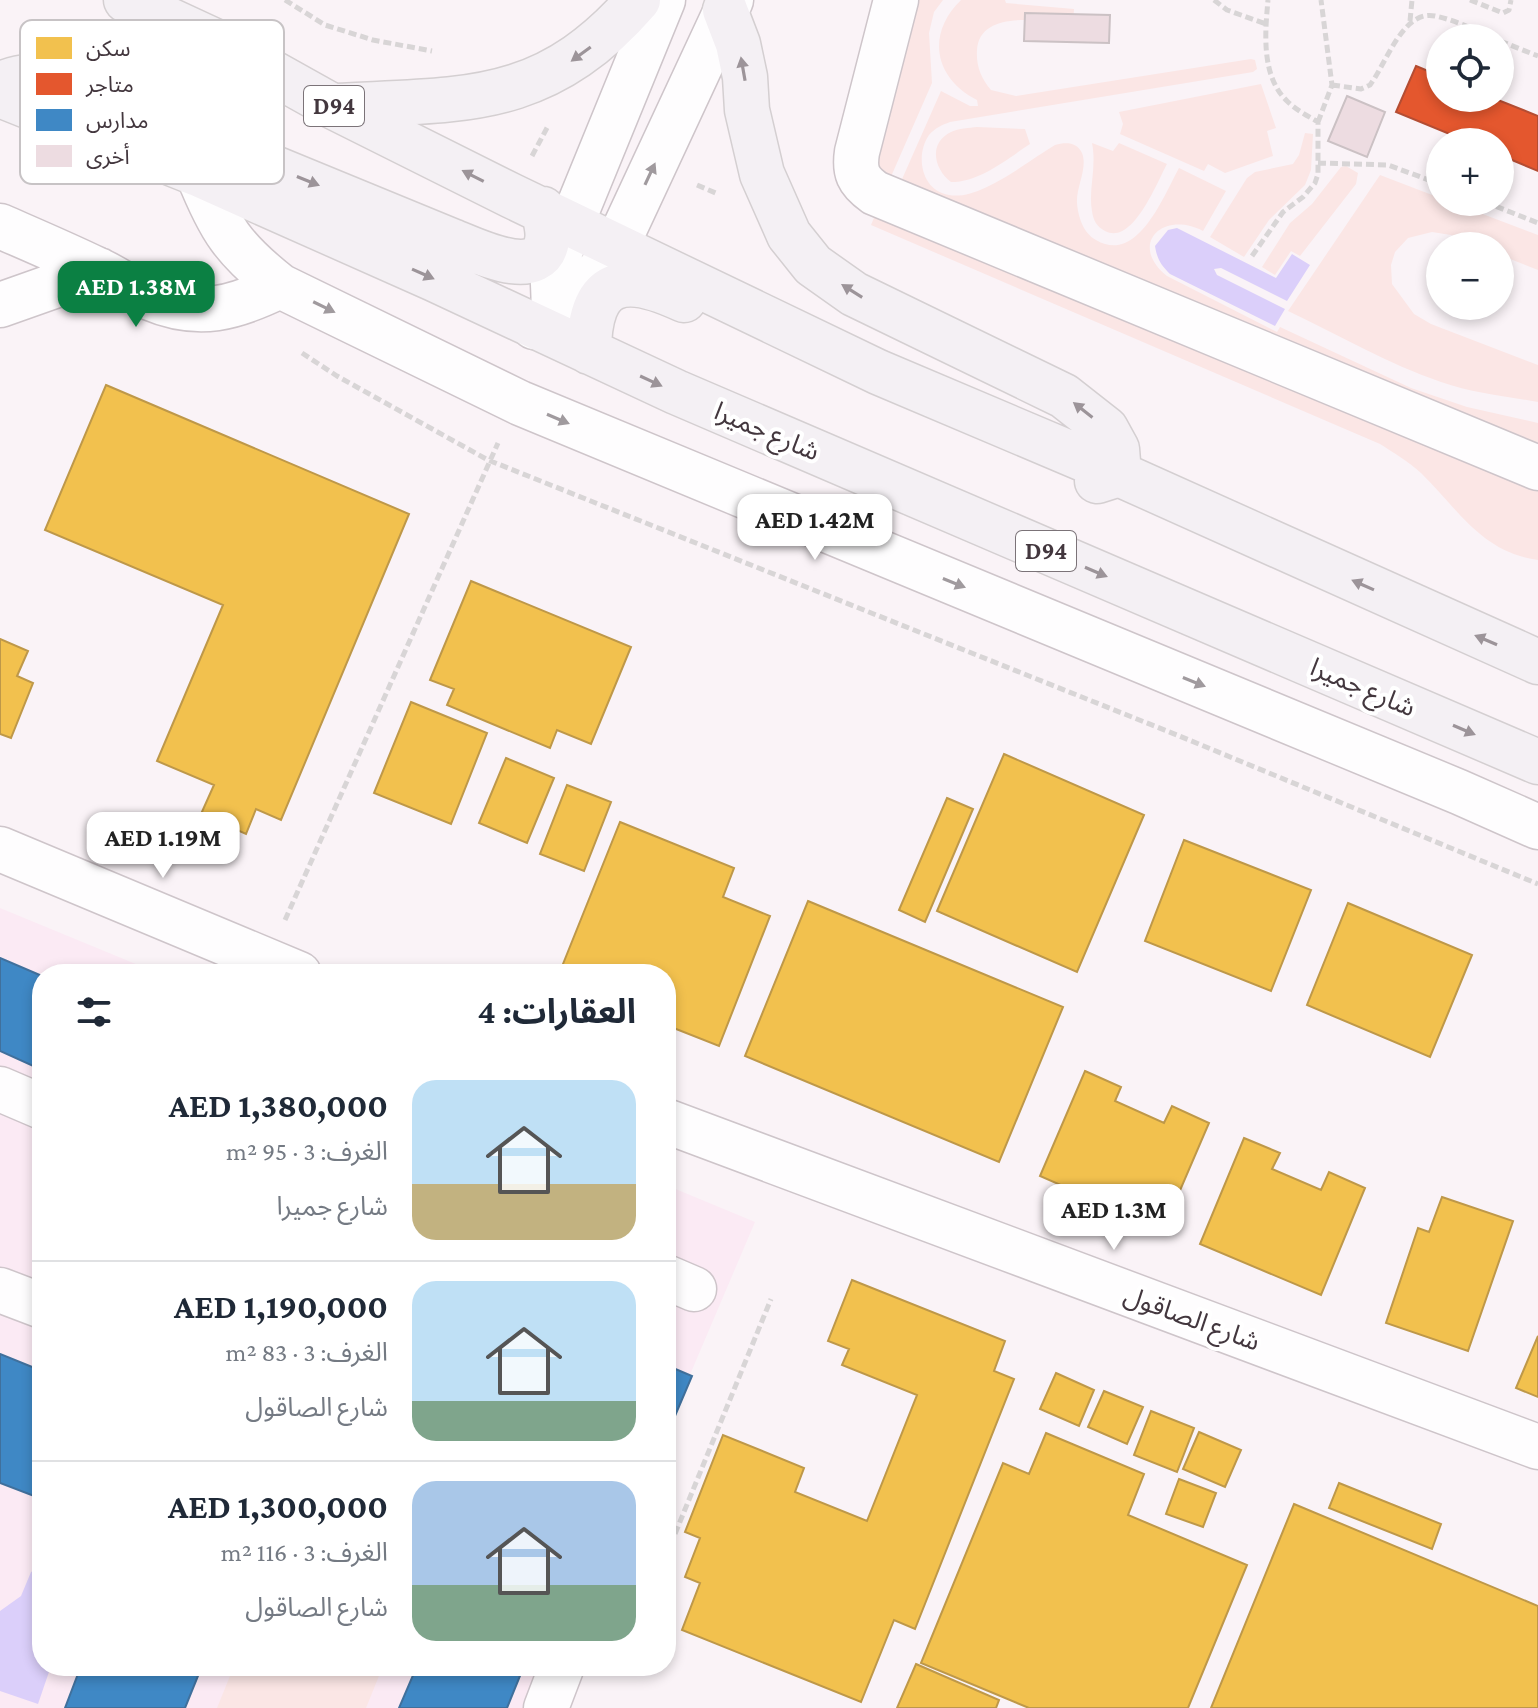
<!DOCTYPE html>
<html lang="ar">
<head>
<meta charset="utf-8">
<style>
  body { margin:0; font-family:"Crimson Pro","Noto Sans Arabic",serif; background:#f2f2f3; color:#1f2937; direction:rtl; height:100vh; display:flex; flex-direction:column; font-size:30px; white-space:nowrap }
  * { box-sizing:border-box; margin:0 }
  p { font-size:26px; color:#747a83 }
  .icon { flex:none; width:44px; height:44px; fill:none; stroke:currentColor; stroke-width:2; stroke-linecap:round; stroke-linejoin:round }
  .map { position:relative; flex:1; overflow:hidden; direction:ltr }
  .sheet { position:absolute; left:32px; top:964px; width:644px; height:712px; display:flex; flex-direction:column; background:#fff; border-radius:32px; box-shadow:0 4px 12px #0003; direction:rtl }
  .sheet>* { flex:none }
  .tools { position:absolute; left:1426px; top:24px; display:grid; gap:16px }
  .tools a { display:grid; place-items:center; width:88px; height:88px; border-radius:50%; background:#fff; box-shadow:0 4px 12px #0003; font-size:40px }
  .price { position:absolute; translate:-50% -68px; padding:0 18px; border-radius:16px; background:#fff; color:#222; font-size:26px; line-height:52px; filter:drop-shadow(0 2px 4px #0008) }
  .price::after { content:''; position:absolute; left:50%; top:48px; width:24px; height:18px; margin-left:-12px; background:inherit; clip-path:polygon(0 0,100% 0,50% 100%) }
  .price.active { background:#0b8043; color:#fff }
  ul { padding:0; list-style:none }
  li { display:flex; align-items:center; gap:24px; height:200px; padding:0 40px }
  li+li { border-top:2px solid #e0e1e3 }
  li span { display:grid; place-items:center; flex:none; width:224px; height:160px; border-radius:24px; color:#555 }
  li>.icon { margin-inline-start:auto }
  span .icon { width:96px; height:96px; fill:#fffc; stroke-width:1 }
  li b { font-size:34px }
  h2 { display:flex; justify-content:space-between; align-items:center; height:96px; padding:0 40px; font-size:34px }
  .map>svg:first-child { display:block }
  .built { fill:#fbeaf4 }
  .green { fill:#fbe6e5 }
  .water { fill:#dbcffa }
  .homes { fill:#f2c14e; stroke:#be9849; stroke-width:2 }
  .shops { fill:#e4572e; stroke:#b44d33; stroke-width:2 }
  .schools { fill:#3f88c5; stroke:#40709c; stroke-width:2 }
  .building { fill:#eddce1; stroke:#cbc1c4; stroke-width:2 }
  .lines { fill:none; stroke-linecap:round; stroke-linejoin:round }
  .minor-casing { stroke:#cec5ca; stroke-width:47 }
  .major-casing { stroke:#d4cfd1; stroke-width:47 }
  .path { stroke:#d8d5d6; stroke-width:5; stroke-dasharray:8 4; stroke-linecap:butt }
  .minor { stroke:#fefdfe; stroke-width:44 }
  .major { stroke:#f4f0f4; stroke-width:44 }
  .oneway { fill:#9c9499 }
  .oneway2 { fill:#a09a9e }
  .labels { text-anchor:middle; stroke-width:8; stroke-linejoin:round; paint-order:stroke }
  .shield { fill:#fff; stroke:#7b7378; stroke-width:2 }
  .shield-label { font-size:24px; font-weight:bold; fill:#43373e }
  .street-label { font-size:26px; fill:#43373e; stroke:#fff }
  .key { fill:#fff; stroke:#c7c3c5; stroke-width:2 }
  .key-label { font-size:22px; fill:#43373e }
</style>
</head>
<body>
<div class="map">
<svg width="1538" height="1708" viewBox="0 0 1538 1708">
  <rect width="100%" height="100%" fill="#faf3f7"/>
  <path class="built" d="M 0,908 L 160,974 L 42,974 L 42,1666 L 566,1666 L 549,1708 L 0,1708 Z
    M 666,1185 L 755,1222 L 666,1431 Z"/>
  <path class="green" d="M 916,0 L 943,0 L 934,12 L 929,33 L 932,83 L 886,188 L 869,161 Z
    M 961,0 L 1005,0 L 1006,3 L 1074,9 L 1073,23 C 1044,22 980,8 977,50 C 976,66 981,78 991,90 L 1016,96 L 1251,59 L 1255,60 L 1257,69 L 1253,72 L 950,122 C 942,125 935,128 929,135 C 915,155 921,191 949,195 C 980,201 1029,160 1055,145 C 1066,142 1077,142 1082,153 C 1088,168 1076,187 1077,203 C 1078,216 1083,233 1096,240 C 1138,265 1164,195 1179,168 L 1226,191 L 1203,231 C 1162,210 1128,245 1167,276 L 1277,332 L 1280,327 L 1411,388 L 1467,407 L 1538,423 L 1538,462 L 895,195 L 941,91 L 970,106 L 978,106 L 977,100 C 934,78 926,34 961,0 Z
    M 1261,84 L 1276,128 L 1267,131 L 1273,156 L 1225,173 L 1208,164 L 1204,171 L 1120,134 L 1123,124 L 1119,112 Z
    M 977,127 L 1025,129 L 1030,144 C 1007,159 980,182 951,182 C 934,169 928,143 951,132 C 959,128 969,128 977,127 Z
    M 1305,133 L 1313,134 L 1311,170 L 1305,185 L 1269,220 L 1244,257 L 1210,237 L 1247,178 L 1255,172 L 1293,164 L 1299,155 Z
    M 1092,143 L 1113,151 L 1119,143 L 1167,164 C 1157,182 1133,246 1105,231 C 1097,227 1093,220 1092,211 C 1088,190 1097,168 1092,143 Z
    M 1346,166 L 1358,173 L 1356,184 L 1300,256 L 1291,251 L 1275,275 L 1262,267 L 1290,223 L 1312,204 L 1341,167 Z
    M 1380,175 L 1440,198 L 1440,202 L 1451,202 L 1538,235 L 1538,270 L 1500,255 L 1500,246 L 1477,246 L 1451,235 L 1432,232 L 1408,238 L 1395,252 L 1391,265 L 1392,284 L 1414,314 L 1431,324 L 1538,365 L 1538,402 C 1505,396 1472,393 1441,382 C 1388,364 1339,335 1288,311 Z
    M 880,203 L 1538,477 L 1538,560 C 1481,552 1458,509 1421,473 C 1408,461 1394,453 1380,444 L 871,225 Z
    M 234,1666 L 383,1666 L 366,1708 L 217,1708 Z"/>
  <path class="water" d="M 1177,228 L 1276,278 L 1292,254 L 1310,265 L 1287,301 L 1221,268 L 1214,269 L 1217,275 L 1285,309 L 1275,326 L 1170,274 C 1161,265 1157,259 1155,246 L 1168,230 Z
    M 42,1566 L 42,1666 L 51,1666 L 38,1704 L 0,1691 L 0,1611 L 21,1596 L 31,1572 Z"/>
  <path class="homes" d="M 106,385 L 409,514 L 281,820 L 256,809 L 246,834 L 201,814 L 214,785 L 157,761 L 223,605 L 45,530 Z
    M 471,581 L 631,647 L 591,744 L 557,730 L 550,748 L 447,705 L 454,689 L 430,680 Z
    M 0,639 L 28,651 L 17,676 L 33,683 L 11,738 L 0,734 Z
    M 411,702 L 487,733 L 451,824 L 374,793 Z
    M 1004,754 L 1144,815 L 1077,972 L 937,911 Z
    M 506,758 L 554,778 L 527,843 L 479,823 Z
    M 567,785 L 611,802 L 584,871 L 540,854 Z
    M 947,798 L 973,809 L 925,922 L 899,910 Z
    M 620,822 L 734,868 L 723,897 L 770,916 L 719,1046 L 666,1025 L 666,974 L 559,974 Z
    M 1184,840 L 1311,890 L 1271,991 L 1145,941 Z
    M 808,901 L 1063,1007 L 999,1162 L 745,1056 Z
    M 1348,903 L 1472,955 L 1430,1057 L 1307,1005 Z
    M 1085,1071 L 1121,1087 L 1115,1101 L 1164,1123 L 1172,1106 L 1209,1123 L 1163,1230 L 1040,1176 Z
    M 1244,1138 L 1280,1153 L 1272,1169 L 1321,1190 L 1329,1172 L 1365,1188 L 1321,1295 L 1200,1244 Z
    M 1442,1197 L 1513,1221 L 1468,1351 L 1386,1323 L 1418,1228 L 1429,1232 Z
    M 852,1280 L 1005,1341 L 994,1371 L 1014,1379 L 915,1629 L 894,1620 L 861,1702 L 682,1630 L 700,1583 L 685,1577 L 700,1538 L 685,1532 L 723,1435 L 804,1468 L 795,1492 L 867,1521 L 917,1395 L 842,1365 L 849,1349 L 828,1341 Z
    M 1538,1336 L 1538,1397 L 1516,1388 Z
    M 1056,1373 L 1094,1390 L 1079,1426 L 1040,1409 Z
    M 1104,1391 L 1143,1407 L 1127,1444 L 1088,1427 Z
    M 1151,1411 L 1194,1428 L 1177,1472 L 1134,1455 Z
    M 1199,1432 L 1241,1450 L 1225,1487 L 1183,1469 Z
    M 1046,1433 L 1144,1474 L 1128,1515 L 1247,1565 L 1188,1708 L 1029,1708 L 921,1663 L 1003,1463 L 1029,1474 Z
    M 1179,1479 L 1216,1493 L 1203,1527 L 1166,1514 Z
    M 1339,1483 L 1441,1524 L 1432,1549 L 1329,1508 Z
    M 1294,1504 L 1538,1606 L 1538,1708 L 1211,1708 Z
    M 916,1664 L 999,1700 L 996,1708 L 897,1708 Z"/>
  <path class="shops" d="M 1416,66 L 1440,76 L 1440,98 L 1493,98 L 1538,116 L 1538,171 L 1500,155 L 1500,142 L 1469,142 L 1396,112 Z"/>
  <path class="schools" d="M 0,958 L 42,976 L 42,1070 L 0,1051 Z
    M 0,1354 L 42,1371 L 42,1499 L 0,1483 Z
    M 666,1365 L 692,1376 L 666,1437 Z
    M 81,1666 L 202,1666 L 185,1708 L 65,1708 Z
    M 417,1666 L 524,1666 L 507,1708 L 399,1708 Z"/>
  <path class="building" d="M 1025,13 L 1110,15 L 1109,43 L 1024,41 Z
    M 1347,96 L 1385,112 L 1367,157 L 1328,141 Z"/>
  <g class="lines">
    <g class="minor-casing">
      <path id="minor" d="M 896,0 L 857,152 C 854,172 858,181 875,193 L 1538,468
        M 198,174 C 220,229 233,249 280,286 L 520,403 L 1459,792 L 1538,827
        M 0,226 C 32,240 65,254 96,269 C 115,277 131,290 150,298 C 199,319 235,308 280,286
        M 0,305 L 99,270
        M 534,327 C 571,307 595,280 617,245 L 731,0
        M 555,334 L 553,284 L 560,252 L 663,0
        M 0,849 L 299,974
        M 0,1089 L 42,1107
        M 666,1121 L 1538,1447
        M 666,1277 L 694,1289
        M 0,1290 L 42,1306
        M 546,1708 L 562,1666"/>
    </g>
    <g class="major-casing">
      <path id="major" d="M 126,0 L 221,44 L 332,106 L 512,196 L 878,372 L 1119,474 L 1538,662
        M 725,10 L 738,44 L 745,77 L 747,110 L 762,174 L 789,235 L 813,265 L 854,294 L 1064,396 L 1106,429 L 1117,449 L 1119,474 L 1097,481
        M 0,85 C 20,74 38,76 60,80 L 452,241 C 475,250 540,283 547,241 C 549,231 545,218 543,209
        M 0,95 L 198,174 L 434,279 L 676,392 L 1538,762
        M 336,106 C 467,99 545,107 638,0
        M 589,352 C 589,278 623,272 684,300"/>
    </g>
    <path class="path" d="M 285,0 L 325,25 L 373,40 L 432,51
      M 1214,0 L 1227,10 L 1266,24
      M 1470,0 L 1503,13 L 1509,10 L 1511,0
      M 1410,21 L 1412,0
      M 1500,41 L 1538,56
      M 1332,85 L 1361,89 L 1370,85 C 1386,64 1403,9 1435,16 C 1455,20 1475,30 1493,38
      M 1318,122 L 1332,85 L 1321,0
      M 532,156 L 548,126
      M 1318,163 L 1388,165 L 1440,184
      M 697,185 L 718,194
      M 1485,202 L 1538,223
      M 1252,256 L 1283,212 L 1303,197 L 1315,183 L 1318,174 L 1318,122 C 1308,116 1296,110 1287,101 C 1261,76 1265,33 1268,0
      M 302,353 L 337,376 L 488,460 L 1177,735 L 1538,884
      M 285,920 L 498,443
      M 666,1556 L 771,1299"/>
    <use href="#minor" class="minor"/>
    <use href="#major" class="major"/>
  </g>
  <defs><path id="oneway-solid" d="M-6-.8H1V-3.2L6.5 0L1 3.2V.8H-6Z" transform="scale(2)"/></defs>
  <g class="oneway">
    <use href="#oneway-solid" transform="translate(581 54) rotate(144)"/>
    <use href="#oneway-solid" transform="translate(743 69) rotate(-100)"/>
    <use href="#oneway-solid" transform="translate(473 176) rotate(-153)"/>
    <use href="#oneway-solid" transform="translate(308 181) rotate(22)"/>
    <use href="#oneway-solid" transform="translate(423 274) rotate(24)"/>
    <use href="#oneway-solid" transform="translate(852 291) rotate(-148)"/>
    <use href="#oneway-solid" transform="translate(651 381) rotate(25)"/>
    <use href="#oneway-solid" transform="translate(1083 410) rotate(-142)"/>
    <use href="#oneway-solid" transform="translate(1096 572) rotate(23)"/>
    <use href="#oneway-solid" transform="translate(1363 585) rotate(-156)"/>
    <use href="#oneway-solid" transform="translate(1486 640) rotate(-157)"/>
    <use href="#oneway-solid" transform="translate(1464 730) rotate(23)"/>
  </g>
  <g class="oneway2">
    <use href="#oneway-solid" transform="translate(650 174) rotate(-65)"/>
    <use href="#oneway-solid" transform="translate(324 307) rotate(26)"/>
    <use href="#oneway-solid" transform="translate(558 419) rotate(23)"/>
    <use href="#oneway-solid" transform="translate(954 583) rotate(22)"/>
    <use href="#oneway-solid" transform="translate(1194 682) rotate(22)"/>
  </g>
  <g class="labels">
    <g class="shield">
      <rect x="304" y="86" width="60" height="40" rx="6"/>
      <rect x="1016" y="531" width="60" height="40" rx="6"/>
    </g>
    <g class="shield-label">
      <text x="334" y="114">D94</text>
      <text x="1046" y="559">D94</text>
    </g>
    <g class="street-label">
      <text transform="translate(767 431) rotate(23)" y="9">شارع جميرا</text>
      <text transform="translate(1363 687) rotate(23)" y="9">شارع جميرا</text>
      <text transform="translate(1192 1318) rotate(20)" y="9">شارع الصاقول</text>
    </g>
  </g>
  <rect x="20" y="20" width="264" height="164" rx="12" class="key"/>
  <rect x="36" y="37" width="36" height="22" fill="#f2c14e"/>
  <rect x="36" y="73" width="36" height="22" fill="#e4572e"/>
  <rect x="36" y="109" width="36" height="22" fill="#3f88c5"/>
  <rect x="36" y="145" width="36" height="22" fill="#eddce1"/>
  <g class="key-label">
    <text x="86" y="56">سكن</text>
    <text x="86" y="92">متاجر</text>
    <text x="86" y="128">مدارس</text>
    <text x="86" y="164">أخرى</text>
  </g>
</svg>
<div class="tools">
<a><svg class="icon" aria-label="locate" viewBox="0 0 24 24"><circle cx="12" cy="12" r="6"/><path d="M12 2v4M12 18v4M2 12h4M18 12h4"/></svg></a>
<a>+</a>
<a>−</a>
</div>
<b class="price active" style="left:136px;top:329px">AED 1.38M</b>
<b class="price" style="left:815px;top:562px">AED 1.42M</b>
<b class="price" style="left:163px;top:880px">AED 1.19M</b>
<b class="price" style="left:1114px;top:1252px">AED 1.3M</b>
<section class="sheet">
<h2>العقارات: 4<svg class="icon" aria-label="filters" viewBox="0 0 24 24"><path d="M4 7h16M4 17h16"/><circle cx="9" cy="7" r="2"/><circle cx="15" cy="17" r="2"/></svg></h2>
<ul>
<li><span style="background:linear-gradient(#bfe0f5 65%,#c2b280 0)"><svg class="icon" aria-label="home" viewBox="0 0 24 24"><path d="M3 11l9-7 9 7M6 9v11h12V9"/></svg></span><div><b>AED 1,380,000</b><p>الغرف: 3 · 95 m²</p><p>شارع جميرا</p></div></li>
<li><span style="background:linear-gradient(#bfe0f5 75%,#7fa58c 0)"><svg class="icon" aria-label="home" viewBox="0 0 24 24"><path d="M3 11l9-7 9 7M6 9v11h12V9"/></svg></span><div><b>AED 1,190,000</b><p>الغرف: 3 · 83 m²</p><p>شارع الصاقول</p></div></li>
<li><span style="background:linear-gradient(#a9c7e8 65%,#7fa58c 0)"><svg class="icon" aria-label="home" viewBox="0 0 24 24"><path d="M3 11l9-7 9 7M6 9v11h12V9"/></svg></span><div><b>AED 1,300,000</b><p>الغرف: 3 · 116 m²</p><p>شارع الصاقول</p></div></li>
</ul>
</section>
</div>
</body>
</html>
